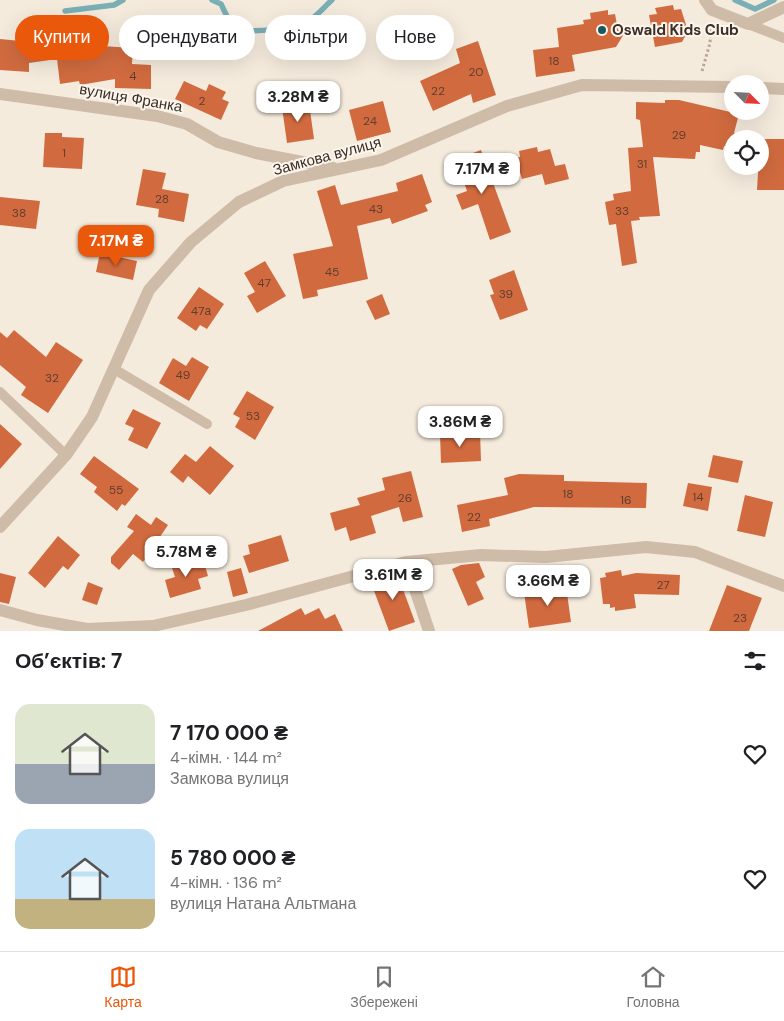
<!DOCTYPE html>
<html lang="uk">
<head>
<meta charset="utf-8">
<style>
  body { margin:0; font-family:"DM Sans",sans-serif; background:#f6f6f6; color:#202124; height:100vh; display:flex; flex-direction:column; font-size:19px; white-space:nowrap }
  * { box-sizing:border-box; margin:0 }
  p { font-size:16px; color:#757577 }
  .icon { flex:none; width:28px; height:28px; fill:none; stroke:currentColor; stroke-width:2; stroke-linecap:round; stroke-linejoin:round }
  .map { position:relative; height:631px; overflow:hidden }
  .drawer { display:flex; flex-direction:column; background:#fff; flex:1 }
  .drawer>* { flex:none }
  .top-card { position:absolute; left:15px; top:15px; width:500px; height:45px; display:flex; gap:10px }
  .needle { width:32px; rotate:114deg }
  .fabs { position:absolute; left:724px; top:75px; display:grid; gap:10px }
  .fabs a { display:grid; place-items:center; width:45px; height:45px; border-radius:50%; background:#fff; box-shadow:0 5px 20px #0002; font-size:25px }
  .price { position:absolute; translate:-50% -42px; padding:0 11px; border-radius:10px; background:#fff; color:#222; font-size:16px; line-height:32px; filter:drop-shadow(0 1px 2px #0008) }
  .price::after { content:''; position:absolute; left:50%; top:30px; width:15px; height:11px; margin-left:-8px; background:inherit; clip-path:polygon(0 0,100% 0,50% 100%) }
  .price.current { background:#ea580c; color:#fff }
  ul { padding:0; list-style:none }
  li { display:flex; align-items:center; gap:15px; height:125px; padding:0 15px }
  li span { display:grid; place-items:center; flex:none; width:140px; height:100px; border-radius:15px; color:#555 }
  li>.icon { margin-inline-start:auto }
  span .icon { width:60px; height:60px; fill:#fffc; stroke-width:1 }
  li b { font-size:21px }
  h2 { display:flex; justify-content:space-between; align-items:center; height:60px; padding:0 15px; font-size:21px }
  .pill { padding:0 18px; border-radius:22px; background:#fff; box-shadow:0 5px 20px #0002; font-size:18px; line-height:45px }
  .pill.current { background:#ea580c; color:#fff }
  .tab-bar { display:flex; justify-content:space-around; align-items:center; height:70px; border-top:1px solid #e0e0e0; background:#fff; font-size:14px; color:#757577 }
  .tab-bar a { display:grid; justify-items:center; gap:2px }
  .tab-bar .current { color:#ea580c }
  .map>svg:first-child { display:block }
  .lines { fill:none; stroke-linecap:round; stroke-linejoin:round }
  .stream { stroke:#79afb5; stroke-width:5.5 }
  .building { fill:#d16b3f }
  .path { stroke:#bba692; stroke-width:3; stroke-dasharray:2.5 2.5; stroke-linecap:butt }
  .lane { stroke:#cfbca8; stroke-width:10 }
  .street { stroke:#cfbca8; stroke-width:12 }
  .poi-dot { fill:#195861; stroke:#fcf5eb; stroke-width:2 }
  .labels { text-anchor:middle; stroke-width:4; stroke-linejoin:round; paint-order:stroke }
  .number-label { font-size:12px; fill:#603e2e }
  .poi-label { font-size:15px; font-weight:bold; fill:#3b2f29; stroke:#fcf5eb; text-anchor:start }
  .street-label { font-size:15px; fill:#3b2f29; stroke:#fcf5eb }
</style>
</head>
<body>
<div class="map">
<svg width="784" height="631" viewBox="0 0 784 631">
  <rect width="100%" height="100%" fill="#f5ebdd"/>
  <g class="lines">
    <path class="stream" d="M 212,0 L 221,4 L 233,29 C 251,33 296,30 311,19 C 319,14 325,6 332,0
      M 735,0 L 755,9 L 774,0
      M 65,11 L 114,5 L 123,0"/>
  </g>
  <path class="building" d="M 673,5 L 674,10 L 681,9 L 688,31 L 682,42 L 655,47 L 649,15 L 657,14 L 655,8 Z
    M 608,10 L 608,15 L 615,14 L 618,30 L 627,29 L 616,47 L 572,55 L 575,71 L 536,77 L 533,50 L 559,47 L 557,28 L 584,24 L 583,20 L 591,19 L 590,13 Z
    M 80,29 L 82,49 L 102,46 L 133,48 L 132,64 L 151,65 L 151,89 L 115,88 L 115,79 L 80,85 L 79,81 L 60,84 L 57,59 L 29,63 L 29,72 L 0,70 L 0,39 L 40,43 L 39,35 Z
    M 478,41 L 496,95 L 473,103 L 471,94 L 433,111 L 420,81 L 460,63 L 456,49 Z
    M 184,81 L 206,91 L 209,84 L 226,92 L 222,99 L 229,102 L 221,120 L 175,99 Z
    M 665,100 L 679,100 L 739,114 L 734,133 L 741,135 L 740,139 L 784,139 L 784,190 L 757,190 L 760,139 L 732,139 L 732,148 L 724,146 L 723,150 L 700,145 L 700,152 L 696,152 L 695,159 L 653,157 L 660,216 L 639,217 L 640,220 L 631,221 L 637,263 L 622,266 L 616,224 L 609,225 L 605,202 L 614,200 L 613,194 L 631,191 L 628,148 L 643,147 L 640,120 L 636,119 L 636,102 L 665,103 Z
    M 383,101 L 391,132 L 357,141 L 349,110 Z
    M 309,103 L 314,139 L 287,143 L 282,107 Z
    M 45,133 L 62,133 L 62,137 L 84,138 L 82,169 L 43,167 Z
    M 537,147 L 538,152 L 550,149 L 555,166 L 565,164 L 569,179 L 545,185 L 542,174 L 522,179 L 516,158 L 520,157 L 519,151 Z
    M 481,150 L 511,232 L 490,240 L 478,204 L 462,210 L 456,195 L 467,191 L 458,164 L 464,162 L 462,157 Z
    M 143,169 L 166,173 L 162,189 L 189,194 L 184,222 L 158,217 L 159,209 L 136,205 Z
    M 422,174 L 432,202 L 425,205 L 428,211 L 392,224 L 390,218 L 357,226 L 368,279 L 317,290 L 318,296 L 303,299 L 293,254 L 333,246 L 317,191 L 335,185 L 341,205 L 398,191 L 396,183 Z
    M 0,197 L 40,201 L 36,229 L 0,225 Z
    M 100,253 L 137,261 L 133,280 L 96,272 Z
    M 265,261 L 286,296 L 257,313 L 247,296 L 255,292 L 244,273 Z
    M 514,270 L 528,310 L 500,320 L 490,295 L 494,294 L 489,280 Z
    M 199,287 L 224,304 L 207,329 L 200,325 L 196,331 L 177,318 Z
    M 382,294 L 390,314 L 375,320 L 366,301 Z
    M 14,330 L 46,357 L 56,342 L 83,360 L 48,413 L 21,395 L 26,387 L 0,365 L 0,332 L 7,338 Z
    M 192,357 L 209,367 L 189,401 L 159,383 L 173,358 L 186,366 Z
    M 247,391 L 274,407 L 255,440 L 235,427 L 240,418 L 233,414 Z
    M 133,409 L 161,423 L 147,449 L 128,440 L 134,428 L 125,424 Z
    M 0,424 L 22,444 L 0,469 Z
    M 480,432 L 481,461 L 441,463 L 440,434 Z
    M 210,446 L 234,466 L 210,495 L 188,476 L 183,483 L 170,472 L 185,454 L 196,462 Z
    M 713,455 L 743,461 L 738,483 L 708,477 Z
    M 94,456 L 139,489 L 125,506 L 122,504 L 117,511 L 94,492 L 97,487 L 80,474 Z
    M 411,471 L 423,517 L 403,522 L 399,507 L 371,516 L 376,533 L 350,541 L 346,527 L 335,531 L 330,513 L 360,505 L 357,498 L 385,490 L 382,478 Z
    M 519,474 L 564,475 L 564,481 L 647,483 L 646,508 L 534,507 L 489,519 L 490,526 L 462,532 L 457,505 L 508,495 L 504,478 Z
    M 688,483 L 712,487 L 708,511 L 683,506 Z
    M 745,495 L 773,502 L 765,537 L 737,531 Z
    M 136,514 L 151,525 L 156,517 L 168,525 L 143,562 L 133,554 L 119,570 L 111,563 L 111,557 L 134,531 L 127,527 Z
    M 281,535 L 289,561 L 249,573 L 243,556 L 250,554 L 248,545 Z
    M 58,536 L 80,555 L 68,570 L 63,566 L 45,588 L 28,573 Z
    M 203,559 L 208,576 L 198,579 L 201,589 L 170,598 L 165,580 L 175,577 L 172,568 Z
    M 479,563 L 485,577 L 476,582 L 484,599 L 468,606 L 452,569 L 461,565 Z
    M 241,568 L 248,593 L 233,597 L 227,572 Z
    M 621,570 L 622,576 L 636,573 L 680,575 L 679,595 L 634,594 L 636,608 L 615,611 L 615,607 L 610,608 L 610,604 L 603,604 L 600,578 L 606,577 L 605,573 Z
    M 0,573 L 16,577 L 9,604 L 0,602 Z
    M 397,573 L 415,622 L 389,631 L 370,580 Z
    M 88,582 L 103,588 L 97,605 L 82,600 Z
    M 727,585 L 762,598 L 749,631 L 709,631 Z
    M 566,586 L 571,622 L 529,628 L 524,592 Z
    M 301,608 L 305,615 L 319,608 L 325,619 L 335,614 L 343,631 L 258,631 Z"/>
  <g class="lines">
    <path class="path" d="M 702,71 L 710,43 L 711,26"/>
    <path class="lane" d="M 748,24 L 784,38
      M 114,369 L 207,424
      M 0,392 L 66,455"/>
    <path class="street" d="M 705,0 L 712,10 L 748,24 L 784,7
      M 760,88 L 784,89
      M 0,94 L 157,116 L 187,124 L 218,142 L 256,153 L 333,168
      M 0,527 L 66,455 L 92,417 L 149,290 L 191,242 L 239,202 L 283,181 L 381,160 L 507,106 L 582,85 L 732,87
      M 406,562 L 429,631
      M 0,610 L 37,620 L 87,629 L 153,626 L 246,605 L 406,562 L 481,555 L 546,557 L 646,547 L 695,552 L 784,586"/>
  </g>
  <circle class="poi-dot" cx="602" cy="30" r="5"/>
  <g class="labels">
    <g class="number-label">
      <text x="554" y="65">18</text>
      <text x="476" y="76">20</text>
      <text x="133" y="80">4</text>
      <text x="438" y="95">22</text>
      <text x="202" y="105">2</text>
      <text x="370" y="125">24</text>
      <text x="679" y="139">29</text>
      <text x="64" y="157">1</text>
      <text x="642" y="168">31</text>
      <text x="162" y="203">28</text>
      <text x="376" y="213">43</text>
      <text x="622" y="215">33</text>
      <text x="19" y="217">38</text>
      <text x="332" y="276">45</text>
      <text x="264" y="287">47</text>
      <text x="506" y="298">39</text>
      <text x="201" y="315">47а</text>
      <text x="183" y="379">49</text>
      <text x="52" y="382">32</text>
      <text x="253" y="420">53</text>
      <text x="116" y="494">55</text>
      <text x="568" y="498">18</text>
      <text x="698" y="501">14</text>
      <text x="405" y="502">26</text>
      <text x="626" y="504">16</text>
      <text x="474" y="521">22</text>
      <text x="663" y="589">27</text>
      <text x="740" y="622">23</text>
    </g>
    <g class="poi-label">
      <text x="612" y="35">Oswald Kids Club</text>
    </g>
    <g class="street-label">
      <text transform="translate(131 98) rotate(10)" y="5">вулиця Франка</text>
      <text transform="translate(327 156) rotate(-15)" y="5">Замкова вулиця</text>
    </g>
  </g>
</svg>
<div class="fabs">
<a><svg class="needle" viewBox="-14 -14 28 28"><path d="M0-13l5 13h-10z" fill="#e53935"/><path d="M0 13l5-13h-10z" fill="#757577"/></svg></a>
<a><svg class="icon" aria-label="locate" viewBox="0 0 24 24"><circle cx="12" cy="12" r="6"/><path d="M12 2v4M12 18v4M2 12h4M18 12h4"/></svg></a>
</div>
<b class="price" style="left:298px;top:123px">3.28M ₴</b>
<b class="price" style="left:482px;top:195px">7.17M ₴</b>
<b class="price current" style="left:116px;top:267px">7.17M ₴</b>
<b class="price" style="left:460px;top:448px">3.86M ₴</b>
<b class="price" style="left:186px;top:578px">5.78M ₴</b>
<b class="price" style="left:393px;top:601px">3.61M ₴</b>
<b class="price" style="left:548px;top:607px">3.66M ₴</b>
<div class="top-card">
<a class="pill current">Купити</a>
<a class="pill">Орендувати</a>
<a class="pill">Фільтри</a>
<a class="pill">Нове</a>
</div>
</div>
<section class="drawer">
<h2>Об’єктів: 7<svg class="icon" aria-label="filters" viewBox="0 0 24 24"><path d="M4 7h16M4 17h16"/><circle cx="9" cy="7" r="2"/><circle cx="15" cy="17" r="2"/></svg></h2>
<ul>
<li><span style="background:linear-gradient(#dfe7d0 60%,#9aa5b1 0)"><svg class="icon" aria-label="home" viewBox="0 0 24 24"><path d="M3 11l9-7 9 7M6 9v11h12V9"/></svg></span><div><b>7 170 000 ₴</b><p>4-кімн. · 144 m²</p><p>Замкова вулиця</p></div><svg class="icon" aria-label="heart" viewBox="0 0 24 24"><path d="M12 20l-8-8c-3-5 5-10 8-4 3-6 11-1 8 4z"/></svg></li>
<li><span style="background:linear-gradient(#bfe0f5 70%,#c2b280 0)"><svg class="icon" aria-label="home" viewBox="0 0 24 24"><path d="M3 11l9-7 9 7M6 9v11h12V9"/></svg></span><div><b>5 780 000 ₴</b><p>4-кімн. · 136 m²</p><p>вулиця Натана Альтмана</p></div><svg class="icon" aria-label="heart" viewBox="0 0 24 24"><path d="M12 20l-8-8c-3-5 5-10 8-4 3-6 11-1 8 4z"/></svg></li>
</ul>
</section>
<nav class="tab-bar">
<a class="current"><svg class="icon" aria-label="map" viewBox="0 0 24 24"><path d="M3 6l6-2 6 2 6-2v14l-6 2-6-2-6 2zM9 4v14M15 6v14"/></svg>Карта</a>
<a><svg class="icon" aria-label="saved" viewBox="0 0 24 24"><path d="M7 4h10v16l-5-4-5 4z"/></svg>Збережені</a>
<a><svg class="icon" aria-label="home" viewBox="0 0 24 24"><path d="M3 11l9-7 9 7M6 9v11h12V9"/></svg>Головна</a>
</nav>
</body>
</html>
